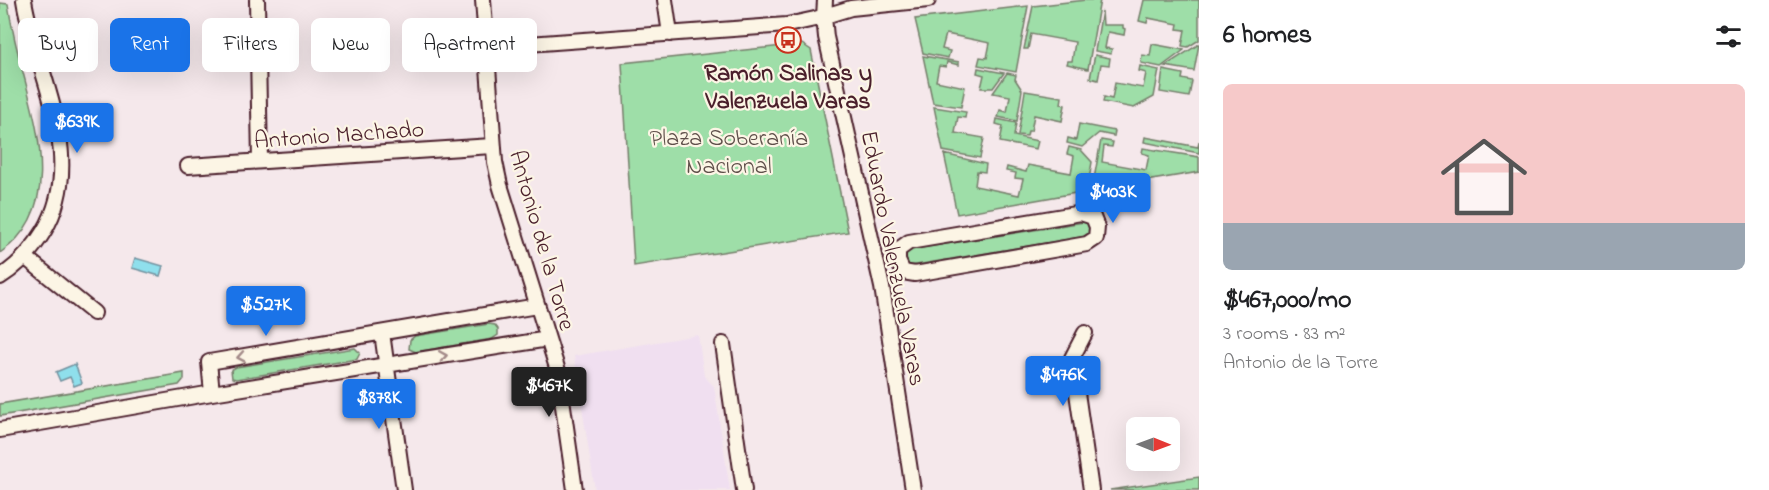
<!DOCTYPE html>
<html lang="en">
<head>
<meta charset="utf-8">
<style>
  body { margin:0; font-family:"Indie Flower",sans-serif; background:#f6f6f6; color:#202124; height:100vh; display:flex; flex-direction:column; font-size:22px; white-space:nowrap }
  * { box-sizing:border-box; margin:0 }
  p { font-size:20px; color:#757577 }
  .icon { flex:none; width:33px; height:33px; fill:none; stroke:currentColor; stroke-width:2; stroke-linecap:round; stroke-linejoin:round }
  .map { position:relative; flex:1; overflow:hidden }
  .side { display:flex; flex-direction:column; background:#fff; width:570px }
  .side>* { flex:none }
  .banner { position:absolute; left:18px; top:18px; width:570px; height:54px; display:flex; gap:12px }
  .needle { width:39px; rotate:91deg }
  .fabs { position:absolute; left:1126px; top:417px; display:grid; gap:12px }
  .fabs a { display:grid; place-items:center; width:54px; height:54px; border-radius:9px; background:#fff; box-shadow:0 6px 24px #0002; font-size:30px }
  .price { position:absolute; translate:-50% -51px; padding:0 14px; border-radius:6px; background:#1a73e8; color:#fff; font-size:20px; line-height:39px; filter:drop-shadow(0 2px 3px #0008) }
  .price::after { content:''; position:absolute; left:50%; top:36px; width:18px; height:14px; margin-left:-9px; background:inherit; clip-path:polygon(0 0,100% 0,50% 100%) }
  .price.active { background:#222; color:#fff }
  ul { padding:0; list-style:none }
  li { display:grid; align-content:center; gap:12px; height:318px; padding:0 24px }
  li+li { border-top:2px solid #e0e0e0 }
  li span { display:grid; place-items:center; height:186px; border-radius:9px; color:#555 }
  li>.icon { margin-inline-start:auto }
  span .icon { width:108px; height:108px; fill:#fffc; stroke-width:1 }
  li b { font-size:26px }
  h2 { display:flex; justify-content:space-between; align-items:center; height:72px; padding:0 24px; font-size:26px }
  .tag { padding:0 21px; border-radius:9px; background:#fff; box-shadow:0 6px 24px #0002; font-size:21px; line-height:54px }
  .tag.active { background:#1a73e8; color:#fff }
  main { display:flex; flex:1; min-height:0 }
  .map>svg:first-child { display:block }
  .built { fill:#f0dff0 }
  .green { fill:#9edea8; stroke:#747e6a; stroke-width:1.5 }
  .water { fill:#8fdfec; stroke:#73929f; stroke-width:1.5 }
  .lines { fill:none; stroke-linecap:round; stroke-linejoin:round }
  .street-casing { stroke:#4a1f2b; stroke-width:18 }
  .street { stroke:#fcf5e5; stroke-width:14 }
  .oneway { stroke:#a38a88 }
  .labels { text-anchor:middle; stroke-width:4.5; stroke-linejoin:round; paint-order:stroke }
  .poi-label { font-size:24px; font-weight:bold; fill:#4a1f2b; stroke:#fcf5e5 }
  .street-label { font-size:24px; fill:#4a1f2b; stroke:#fcf5e5 }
  .park-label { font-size:24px; fill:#5f4f4a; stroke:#fcf5e5 }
</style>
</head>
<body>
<main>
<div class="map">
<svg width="1199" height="490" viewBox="0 0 1199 490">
  <rect width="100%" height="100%" fill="#f5e8eb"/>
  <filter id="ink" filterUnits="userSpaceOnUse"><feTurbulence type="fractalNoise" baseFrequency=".0167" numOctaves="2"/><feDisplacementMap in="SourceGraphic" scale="12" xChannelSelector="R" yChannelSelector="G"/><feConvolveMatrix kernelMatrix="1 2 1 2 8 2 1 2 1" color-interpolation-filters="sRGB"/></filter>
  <g filter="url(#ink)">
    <path class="built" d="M 698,335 L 704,376 L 714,386 L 730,490 L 595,490 L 574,356 Z"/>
    <path class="green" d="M 1086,0 L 1100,0 L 1088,69 L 1067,64 L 1068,61 L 1072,61 L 1075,42 L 1031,34 L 1028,49 L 1024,49 L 1033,6 Z
      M 1144,0 L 1199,0 L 1199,40 L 1188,47 L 1182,46 L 1185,30 L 1177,29 L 1178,24 L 1148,18 L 1147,23 L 1139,21 Z
      M 0,3 L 8,4 C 12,30 18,55 25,80 C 40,138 60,212 0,253 Z
      M 1028,6 L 1016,72 L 978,65 L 980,57 L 987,58 L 990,43 L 946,34 L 942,49 L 950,51 L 948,58 L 923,53 L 915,19 Z
      M 1102,11 L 1103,25 L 1123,25 L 1123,28 L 1125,29 L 1124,35 L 1108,32 L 1105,48 L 1112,49 L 1111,54 L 1095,51 Z
      M 802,44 L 811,50 L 848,232 L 634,266 L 622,63 Z
      M 1152,44 L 1184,50 L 1161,67 L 1141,63 L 1142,55 L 1150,56 Z
      M 1199,44 L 1194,71 L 1165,66 Z
      M 1095,55 L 1110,58 L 1109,65 L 1101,64 L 1098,80 L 1090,78 Z
      M 923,56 L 959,62 L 959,65 L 947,62 L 946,67 L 939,66 L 936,81 L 965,87 L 961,107 L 933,103 Z
      M 1140,66 L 1159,70 L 1154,97 L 1134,108 L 1103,102 L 1104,97 L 1112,99 L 1115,83 L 1143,88 L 1146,73 L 1139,71 Z
      M 978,68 L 1004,73 L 993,88 L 981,88 L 984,75 L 977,73 Z
      M 1163,70 L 1183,74 L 1182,79 L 1192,81 L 1189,97 L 1160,92 Z
      M 1007,73 L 1016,75 L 1015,79 L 1022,90 L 1017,121 L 998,117 L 1000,110 L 1007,112 L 1010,96 L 993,93 Z
      M 1025,91 L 1062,97 L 1061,104 L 1065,105 L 1062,121 L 1034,115 L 1031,131 L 1028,131 L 1027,136 L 1018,135 Z
      M 934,107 L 966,112 L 965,118 L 958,117 L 955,133 L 984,138 L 980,158 L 943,151 Z
      M 997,119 L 1016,123 L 1014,136 L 1038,141 L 1036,149 L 1000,142 L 1003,126 L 996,124 Z
      M 1079,124 L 1115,131 L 1114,136 L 1099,133 L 1082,147 L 1067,143 L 1068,138 L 1076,140 Z
      M 1145,137 L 1198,147 L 1199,141 L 1199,153 L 1144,142 Z
      M 1101,140 L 1113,142 L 1112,147 L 1104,146 L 1102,162 L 1146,170 L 1149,155 L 1142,153 L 1143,148 L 1199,157 L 1199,172 L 1092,190 Z
      M 1069,147 L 1081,150 L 1092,162 L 1087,191 L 957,214 L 944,154 L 986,164 L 985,172 L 977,171 L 975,186 L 1019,195 L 1023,179 L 1015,178 L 1016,173 L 1006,171 L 1007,167 L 1026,172 L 1028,165 L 1071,173 L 1074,156 L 1067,154 Z
      M 1084,222 L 1089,224 L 1091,233 L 1087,236 L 910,266 L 906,265 L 903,254 L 908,250 Z
      M 489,324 L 495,325 L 498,329 L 498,335 L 492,339 L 416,352 L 409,349 L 410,340 L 415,336 Z
      M 355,348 L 360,353 L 357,359 L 236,379 L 232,378 L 231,370 L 236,367 Z
      M 184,373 L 184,379 L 179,385 L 0,416 L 0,404 Z
      M 1199,477 L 1199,490 L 1110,490 Z"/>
    <path class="water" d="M 135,258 L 163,266 L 160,276 L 132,268 Z
      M 75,364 L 82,383 L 74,386 L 70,377 L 60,381 L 56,372 Z"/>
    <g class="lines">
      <g class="street-casing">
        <path id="street" d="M 257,0 L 260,161
          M 483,0 L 495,162 L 500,185 L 558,371 L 575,490
          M 665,0 L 670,34
          M 825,0 L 824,17 L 826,37 L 882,287 L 913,490
          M 487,47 L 787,25 L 815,19 L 851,8 L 928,0
          M 188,166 L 492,146
          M 1081,213 L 1093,217 L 1097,227 L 1096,238 L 1087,244 L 915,274 L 903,272 L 898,261 L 898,250 L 909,242 Z
          M 25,257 L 94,313
          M 0,277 C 18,266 33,249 44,231 C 88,157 36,75 24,0
          M 382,333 L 404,490
          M 1085,333 L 1072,358 L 1091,490
          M 723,344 L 744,490
          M 212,393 L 209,362 L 537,306
          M 0,430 L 212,393 L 548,339"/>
      </g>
      <use href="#street" class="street"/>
    </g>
    <defs><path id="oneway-chevron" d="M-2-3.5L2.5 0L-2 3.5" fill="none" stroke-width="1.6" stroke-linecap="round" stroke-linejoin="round" transform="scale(1.5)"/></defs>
    <g class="oneway">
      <use href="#oneway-chevron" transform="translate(443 356) rotate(-9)"/>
      <use href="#oneway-chevron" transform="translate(241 357) rotate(170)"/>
    </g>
  </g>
  <defs>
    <g id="bus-ring" transform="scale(1.35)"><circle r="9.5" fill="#fcf5e5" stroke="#c8321e" stroke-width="1.5"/><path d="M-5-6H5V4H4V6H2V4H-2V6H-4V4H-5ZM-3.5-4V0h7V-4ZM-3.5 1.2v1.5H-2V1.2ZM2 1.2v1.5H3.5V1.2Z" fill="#c8321e"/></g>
  </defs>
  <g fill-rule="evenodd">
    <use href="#bus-ring" x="788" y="40"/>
  </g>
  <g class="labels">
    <g class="poi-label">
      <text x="788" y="80">Ramón Salinas y<tspan x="788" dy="28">Valenzuela Varas</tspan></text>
    </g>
    <g class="street-label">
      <text transform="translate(339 134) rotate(-4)" y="8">Antonio Machado</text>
      <text transform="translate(543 240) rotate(74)" y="8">Antonio de la Torre</text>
      <text transform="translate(894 258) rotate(79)" y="8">Eduardo Valenzuela Varas</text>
    </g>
    <g class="park-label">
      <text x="729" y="145">Plaza Soberanía<tspan x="729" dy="28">Nacional</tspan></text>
    </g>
  </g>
</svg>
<div class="fabs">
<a><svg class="needle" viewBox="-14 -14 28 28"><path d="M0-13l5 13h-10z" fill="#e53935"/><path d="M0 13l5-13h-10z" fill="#757577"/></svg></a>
</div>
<b class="price" style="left:77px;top:154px">$639K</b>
<b class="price" style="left:1113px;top:224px">$403K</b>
<b class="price" style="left:266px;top:337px">$527K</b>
<b class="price" style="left:1063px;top:407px">$476K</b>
<b class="price active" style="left:549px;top:418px">$467K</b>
<b class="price" style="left:379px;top:430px">$878K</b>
<div class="banner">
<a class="tag">Buy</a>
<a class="tag active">Rent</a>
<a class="tag">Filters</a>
<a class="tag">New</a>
<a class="tag">Apartment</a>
</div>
</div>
<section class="side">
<h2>6 homes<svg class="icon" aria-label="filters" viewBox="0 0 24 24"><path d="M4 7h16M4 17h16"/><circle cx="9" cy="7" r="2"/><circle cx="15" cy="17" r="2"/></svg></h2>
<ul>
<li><span style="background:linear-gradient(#f6c9c9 75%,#9aa5b1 0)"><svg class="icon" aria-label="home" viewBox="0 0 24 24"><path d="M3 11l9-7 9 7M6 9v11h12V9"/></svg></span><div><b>$467,000/mo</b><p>3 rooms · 83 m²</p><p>Antonio de la Torre</p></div></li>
</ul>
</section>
</main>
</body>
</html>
